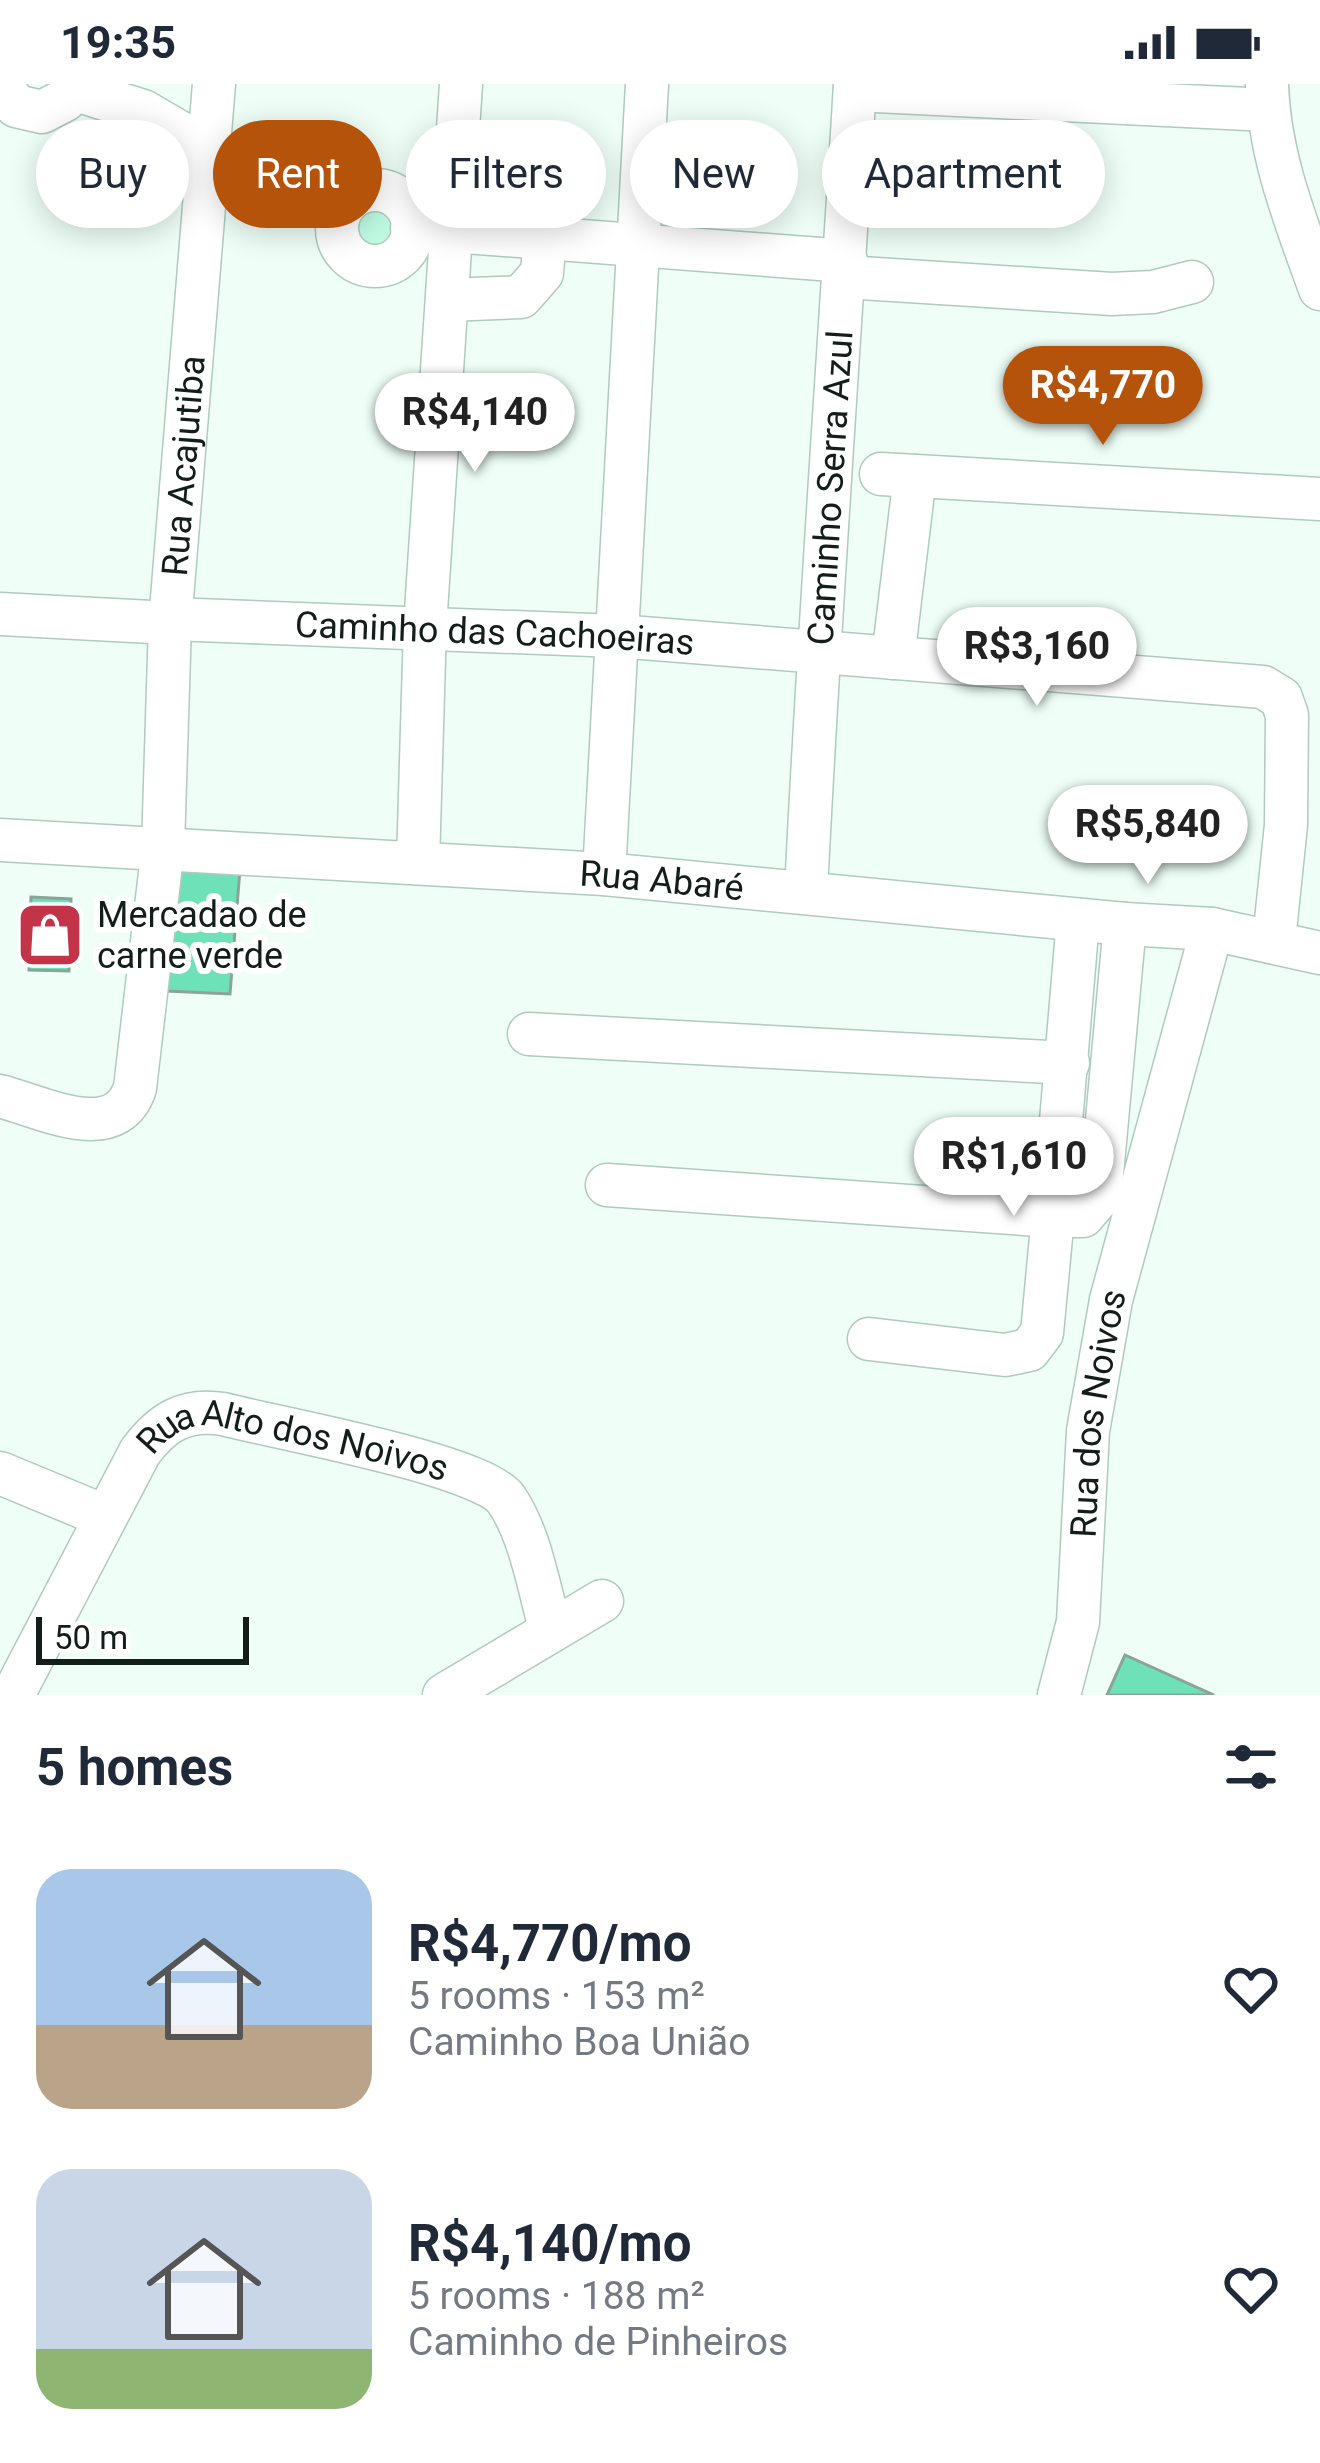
<!DOCTYPE html>
<html lang="en">
<head>
<meta charset="utf-8">
<style>
  body { margin:0; font-family:Roboto,sans-serif; background:#f6f6f7; color:#1f2937; height:100vh; display:flex; flex-direction:column; font-size:45px; white-space:nowrap }
  * { box-sizing:border-box; margin:0 }
  p { font-size:39px; color:#747a83 }
  .icon { flex:none; width:66px; height:66px; fill:none; stroke:currentColor; stroke-width:2; stroke-linecap:round; stroke-linejoin:round }
  .map { position:relative; height:1611px; overflow:hidden }
  .side { display:flex; flex-direction:column; background:#fff; flex:1 }
  .side>* { flex:none }
  .guide { position:absolute; left:36px; top:36px; width:1248px; height:108px; display:flex; gap:24px }
  .scale { position:absolute; left:36px; bottom:30px; width:213px; box-sizing:border-box; padding-left:12px; border:6px solid #131d19; border-top:0; font-size:33px; line-height:42px; white-space:nowrap; color:#131d19; -webkit-text-stroke:9px #fff; paint-order:stroke }
  .price { position:absolute; translate:-50% -102px; padding:0 27px; border-radius:42px; background:#fff; color:#222; font-size:39px; line-height:78px; filter:drop-shadow(0 3px 6px #0008) }
  .price::after { content:''; position:absolute; left:50%; top:72px; width:36px; height:27px; margin-left:-18px; background:inherit; clip-path:polygon(0 0,100% 0,50% 100%) }
  .price.active { background:#b45309; color:#fff }
  ul { padding:0; list-style:none }
  li { display:flex; align-items:center; gap:36px; height:300px; padding:0 36px }
  li span { display:grid; place-items:center; flex:none; width:336px; height:240px; border-radius:36px; color:#555 }
  li>.icon { margin-inline-start:auto }
  span .icon { width:144px; height:144px; fill:#fffc; stroke-width:1 }
  li b { font-size:51px }
  h2 { display:flex; justify-content:space-between; align-items:center; height:144px; padding:0 36px; font-size:51px }
  .tag { padding:0 42px; border-radius:54px; background:#fff; box-shadow:0 6px 30px #0003; font-size:42px; line-height:108px }
  .tag.active { background:#b45309; color:#fff }
  .status { display:flex; justify-content:space-between; align-items:center; height:84px; padding:0 60px; background:#fff; direction:ltr }
  .status svg { height:33px; fill:currentColor }
  .map>svg:first-child { display:block }
  .green { fill:#bffae2 }
  .building { fill:#6fe1b8; stroke:#8aa499; stroke-width:3 }
  .lines { fill:none; stroke-linecap:round; stroke-linejoin:round }
  .minor-casing { stroke:#afcabe; stroke-width:45 }
  .minor { stroke:#fff; stroke-width:42 }
  .labels { text-anchor:middle; stroke-width:12; stroke-linejoin:round; paint-order:stroke }
  .street-label { font-size:36px; fill:#131d19; stroke:#fff }
  .poi-label { font-size:36px; fill:#131d19; stroke:#fff; text-anchor:start }
</style>
</head>
<body>
<div class="status"><b>19:35</b><svg viewBox="0 0 49 12"><path d="M0 12V9h3v3zM5 12V6h3v6zM10 12V3h3v9zM15 12V0h3v12zM26 1h20v11H26zM47 4h2v5h-2z"/></svg></div>
<div class="map">
<svg width="1320" height="1611" viewBox="0 0 1320 1611">
  <rect width="100%" height="100%" fill="#effff8"/>
  <path class="green" d="M352 144a27 27 0 1 1 54 0a27 27 0 1 1-54 0Z"/>
  <path class="building" d="M 177,784 L 240,785 L 230,910 L 167,907 Z
    M 31,813 L 71,815 L 69,887 L 29,886 Z
    M 1125,1571 L 1214,1611 L 1107,1611 Z"/>
  <g class="lines">
    <g class="minor-casing">
      <g id="minor">
        <path d="M 0,0 L 16,22 L 42,28 L 65,16 L 74,0"/>
        <path d="M 1267,0 C 1269,72 1296,138 1320,205"/>
        <path d="M 73,5 L 143,27 L 253,91 L 339,130"/>
        <path d="M 855,6 L 1268,26"/>
        <circle cx="375" cy="144" r="38"/>
        <path d="M 412,144 L 846,177"/>
        <path d="M 845,193 L 1112,210 L 1153,208 L 1192,198"/>
        <path d="M 448,216 L 521,213 L 542,189 L 545,153"/>
        <path d="M 881,390 L 1320,415"/>
        <path d="M 0,530 L 170,539"/>
        <path id="s1" d="M 171,535 L 617,552 L 1263,603 L 1281,614 L 1287,631 L 1286,741 L 1274,856"/>
        <path d="M 893,574 L 915,392"/>
        <path id="s2" d="M 0,756 L 604,790 L 1125,840 L 1212,845 L 1320,869"/>
        <path d="M 418,779 L 425,542 L 461,0"/>
        <path d="M 604,790 L 647,0"/>
        <path id="s3" d="M 806,808 C 819,539 839,270 855,0"/>
        <path d="M 1078,836 L 1053,1132 L 1083,1132 L 1100,1112 L 1125,840"/>
        <path d="M 529,950 L 1068,979"/>
        <path id="s4" d="M 0,1012 C 42,1023 116,1062 135,1004 L 163,763 L 170,539 L 214,0"/>
        <path d="M 607,1101 L 1053,1132 L 1042,1249 L 1029,1266 L 1005,1271 L 869,1255"/>
        <path d="M 0,1389 L 104,1432"/>
        <path id="s5" d="M 13,1611 L 140,1368 C 162,1338 185,1324 223,1330 C 276,1344 480,1380 506,1415 C 531,1451 539,1506 551,1547"/>
        <path d="M 444,1611 L 602,1517"/>
        <path id="s6" d="M 1059,1611 L 1078,1538 L 1088,1347 L 1111,1216 L 1212,845"/>
      </g>
    </g>
    <use href="#minor" class="minor"/>
  </g>
  <defs>
    <g id="shop-square" transform="scale(3.45)"><rect x="-9" y="-9" width="18" height="18" rx="4" fill="#c43449" stroke="#fff"/><path d="M-5-2.5h2.3a2.7 3.5 0 0 1 5.4 0H5L5.5 6h-11ZM-1.5-2.5h3a1.5 2.3 0 0 0-3 0Z" fill="#fff"/></g>
  </defs>
  <g fill-rule="evenodd">
    <use href="#shop-square" x="50" y="851"/>
  </g>
  <g class="labels">
    <g class="street-label">
      <text dy="13" stroke="none"><textPath href="#s4" startOffset="777">Rua Acajutiba</textPath></text>
      <text dy="13" stroke="none"><textPath href="#s3" startOffset="405">Caminho Serra Azul</textPath></text>
      <text dy="13" stroke="none"><textPath href="#s1" startOffset="324">Caminho das Cachoeiras</textPath></text>
      <text dy="13" stroke="none"><textPath href="#s2" startOffset="663">Rua Abaré</textPath></text>
      <text dy="13" stroke="none"><textPath href="#s6" startOffset="285">Rua dos Noivos</textPath></text>
      <text dy="13" stroke="none"><textPath href="#s5" startOffset="441">Rua Alto dos Noivos</textPath></text>
    </g>
    <g class="poi-label">
      <text x="97" y="843">Mercadao de<tspan x="97" dy="41">carne verde</tspan></text>
    </g>
  </g>
</svg>
<div class="scale">50 m</div>
<b class="price active" style="left:1103px;top:364px">R$4,770</b>
<b class="price" style="left:475px;top:391px">R$4,140</b>
<b class="price" style="left:1037px;top:625px">R$3,160</b>
<b class="price" style="left:1148px;top:803px">R$5,840</b>
<b class="price" style="left:1014px;top:1135px">R$1,610</b>
<div class="guide">
<a class="tag">Buy</a>
<a class="tag active">Rent</a>
<a class="tag">Filters</a>
<a class="tag">New</a>
<a class="tag">Apartment</a>
</div>
</div>
<section class="side">
<h2>5 homes<svg class="icon" aria-label="filters" viewBox="0 0 24 24"><path d="M4 7h16M4 17h16"/><circle cx="9" cy="7" r="2"/><circle cx="15" cy="17" r="2"/></svg></h2>
<ul>
<li><span style="background:linear-gradient(#a9c7e8 65%,#b9a48a 0)"><svg class="icon" aria-label="home" viewBox="0 0 24 24"><path d="M3 11l9-7 9 7M6 9v11h12V9"/></svg></span><div><b>R$4,770/mo</b><p>5 rooms · 153 m²</p><p>Caminho Boa União</p></div><svg class="icon" aria-label="heart" viewBox="0 0 24 24"><path d="M12 20l-8-8c-3-5 5-10 8-4 3-6 11-1 8 4z"/></svg></li>
<li><span style="background:linear-gradient(#c9d6e8 75%,#8fb573 0)"><svg class="icon" aria-label="home" viewBox="0 0 24 24"><path d="M3 11l9-7 9 7M6 9v11h12V9"/></svg></span><div><b>R$4,140/mo</b><p>5 rooms · 188 m²</p><p>Caminho de Pinheiros</p></div><svg class="icon" aria-label="heart" viewBox="0 0 24 24"><path d="M12 20l-8-8c-3-5 5-10 8-4 3-6 11-1 8 4z"/></svg></li>
</ul>
</section>
</body>
</html>
